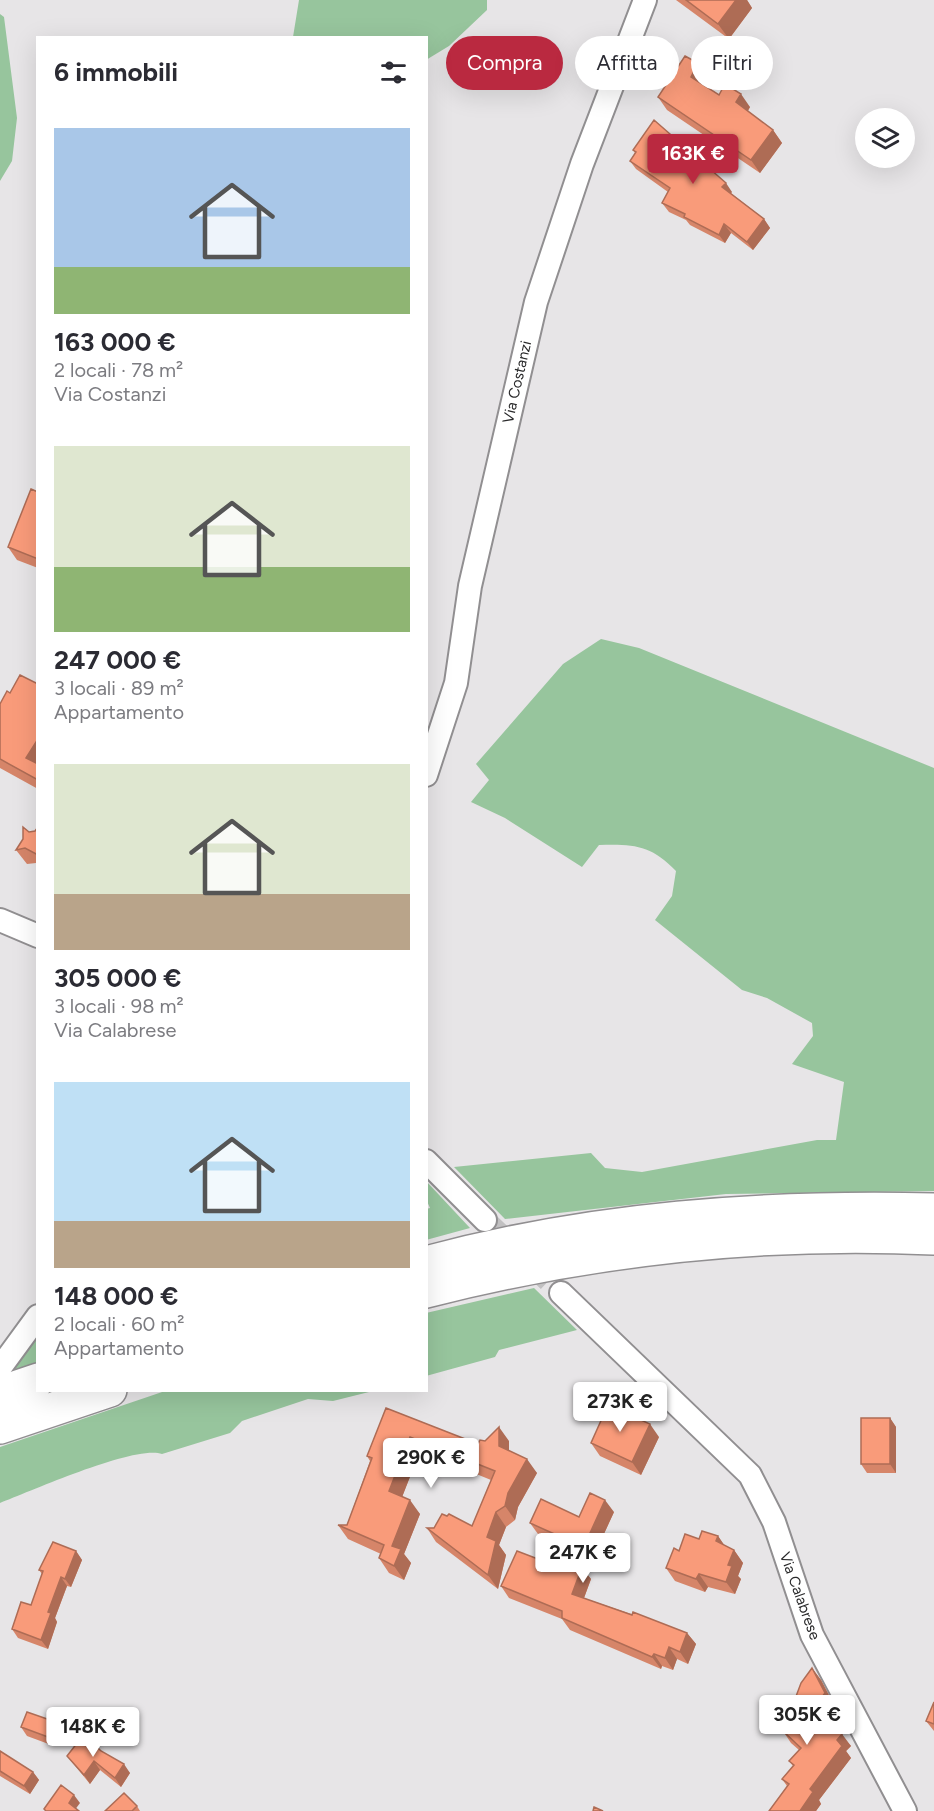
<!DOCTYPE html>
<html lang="it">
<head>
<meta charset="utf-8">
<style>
  body { margin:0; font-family:Figtree,sans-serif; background:#f7f7f7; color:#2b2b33; height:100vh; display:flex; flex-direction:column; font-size:22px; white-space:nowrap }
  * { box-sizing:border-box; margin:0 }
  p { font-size:20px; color:#7c7c81 }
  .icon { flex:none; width:33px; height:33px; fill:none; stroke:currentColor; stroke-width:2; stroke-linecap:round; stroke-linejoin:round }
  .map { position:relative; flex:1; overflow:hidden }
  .sheet { position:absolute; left:36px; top:36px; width:392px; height:1356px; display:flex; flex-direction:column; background:#fff; border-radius:0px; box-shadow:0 6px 24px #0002 }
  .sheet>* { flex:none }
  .banner { position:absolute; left:446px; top:36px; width:398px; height:54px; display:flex; gap:12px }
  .tools { position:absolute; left:855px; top:108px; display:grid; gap:12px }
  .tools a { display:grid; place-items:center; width:60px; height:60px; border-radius:50%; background:#fff; box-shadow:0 6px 24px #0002; font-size:30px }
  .price { position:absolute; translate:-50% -51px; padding:0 14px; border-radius:6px; background:#fff; color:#222; font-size:20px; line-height:39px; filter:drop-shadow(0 2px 3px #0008) }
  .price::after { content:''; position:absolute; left:50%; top:36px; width:18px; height:14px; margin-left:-9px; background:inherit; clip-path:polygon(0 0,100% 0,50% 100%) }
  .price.on { background:#ba2940; color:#fff }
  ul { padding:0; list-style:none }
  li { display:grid; align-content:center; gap:12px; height:318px; padding:0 18px }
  li span { display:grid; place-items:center; height:186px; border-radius:0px; color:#555 }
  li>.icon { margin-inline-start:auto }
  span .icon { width:108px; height:108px; fill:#fffc; stroke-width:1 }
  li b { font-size:26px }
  h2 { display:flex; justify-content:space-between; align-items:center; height:72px; padding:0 18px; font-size:26px }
  .tag { padding:0 21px; border-radius:27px; background:#fff; box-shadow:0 6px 24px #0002; font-size:21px; line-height:54px }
  .tag.on { background:#ba2940; color:#fff }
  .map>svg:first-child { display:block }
  .green { fill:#97c59d }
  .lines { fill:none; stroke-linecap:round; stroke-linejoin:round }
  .street-tunnel { stroke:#c1c0c1; stroke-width:22; stroke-dasharray:22 11; stroke-linecap:butt }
  .street-casing { stroke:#918f91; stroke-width:26 }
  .highway-casing { stroke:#918f91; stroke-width:36 }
  .street { stroke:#fff; stroke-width:22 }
  .highway { stroke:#fff; stroke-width:33 }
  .wall { fill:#d68569 }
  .shaded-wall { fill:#ae6c55 }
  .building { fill:#f99b7a; stroke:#ae6c55; stroke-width:1.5 }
  .labels { text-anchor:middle; stroke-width:4.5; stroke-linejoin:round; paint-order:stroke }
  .street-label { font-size:15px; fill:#2a2a2b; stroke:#fff }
</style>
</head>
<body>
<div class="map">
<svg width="934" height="1811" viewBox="0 0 934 1811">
  <rect width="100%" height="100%" fill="#e7e5e7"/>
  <path class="green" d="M 299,0 L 487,0 L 487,10 L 449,46 L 426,60 L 426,38 L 293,37 Z
    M 0,14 L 4,17 L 17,118 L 12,161 L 0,181 Z
    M 601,639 L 639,648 L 934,768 L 934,1191 L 726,1194 L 505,1219 L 454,1167 L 591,1153 L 605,1168 L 642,1172 L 817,1140 L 836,1140 L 844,1082 L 792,1064 L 813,1036 L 812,1023 L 767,998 L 742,990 L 655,920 L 672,896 L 676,871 C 651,845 634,844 599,845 L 582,867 L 505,818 L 471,802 L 489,780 L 476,764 L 563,664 Z
    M 426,1181 L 470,1228 L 426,1240 L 426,1209 L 430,1208 L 426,1199 Z
    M 534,1288 L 577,1330 L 499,1350 L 495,1357 L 426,1376 L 426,1313 Z
    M 37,1333 L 37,1364 L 1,1376 Z
    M 168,1390 L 373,1390 L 373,1391 L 333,1401 L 308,1399 L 242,1421 L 230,1433 L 162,1454 C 134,1445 32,1491 0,1503 L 0,1447 Z"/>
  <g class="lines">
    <path class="street-tunnel" d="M 485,1220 L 561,1293"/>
    <g class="street-casing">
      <path id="street" d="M 426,775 L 456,683 L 470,586 L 536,302 L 582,164 L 645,0
        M 0,920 L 38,936
        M 426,1161 L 485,1220
        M 561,1293 L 750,1475 L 774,1522 L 812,1635 L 905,1811
        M 0,1368 L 38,1316"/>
    </g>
    <g class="highway-casing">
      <path id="highway" d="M 426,1263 C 592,1218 763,1206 934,1210
        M 426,1291 C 591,1249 764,1230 934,1238
        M 0,1393 L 38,1380
        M 0,1427 L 110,1390"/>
    </g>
    <use href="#street" class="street"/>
    <use href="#highway" class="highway"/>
  </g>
  <path class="wall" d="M 676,0 L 747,0 L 752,8 L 729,39 Z
    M 707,76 L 703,84 L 719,95 L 750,107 L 748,111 L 773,130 L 782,143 L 760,173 L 667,110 L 658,97 Z
    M 633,150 L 732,192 L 731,193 L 764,219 L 770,228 L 753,250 L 731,233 L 725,243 L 690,225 L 686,220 L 669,212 L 662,203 L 668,192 L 636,169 L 630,161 L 635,153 Z
    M 38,492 L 38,568 L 17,560 L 8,547 Z
    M 38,684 L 38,789 L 0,768 L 0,704 L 10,693 Z
    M 38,827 L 38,864 L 36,863 L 27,864 L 16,850 L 29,832 L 35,831 Z
    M 386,1408 L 478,1444 L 485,1441 L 509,1441 L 509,1450 L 537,1473 L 518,1507 L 515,1520 L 506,1527 L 499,1545 L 506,1555 L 498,1589 L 436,1542 L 427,1528 L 472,1526 L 491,1480 L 420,1451 L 402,1497 L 420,1514 L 404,1554 L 411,1563 L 404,1580 L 389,1573 L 379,1558 L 381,1554 L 348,1539 L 338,1525 L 347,1525 L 370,1461 L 367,1456 Z
    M 890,1418 L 896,1427 L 896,1473 L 867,1473 L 861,1464 Z
    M 659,1437 L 641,1475 L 600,1456 L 591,1443 Z
    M 614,1512 L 586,1573 L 591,1579 L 584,1598 L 687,1633 L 696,1644 L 688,1664 L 677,1659 L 673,1670 L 662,1666 L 661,1669 L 570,1630 L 562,1619 L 509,1598 L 501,1586 L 551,1564 L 559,1544 L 538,1534 L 530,1523 Z
    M 718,1536 L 724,1545 L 734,1550 L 743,1563 L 738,1576 L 741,1579 L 735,1594 L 708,1587 L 705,1592 L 675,1581 L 666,1568 L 699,1539 Z
    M 76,1551 L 82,1560 L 71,1587 L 67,1586 L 55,1618 L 57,1622 L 48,1649 L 18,1638 L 12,1629 L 31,1605 L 42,1574 L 39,1570 Z
    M 812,1668 L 821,1680 L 834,1705 L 824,1718 L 851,1746 L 846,1751 L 851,1758 L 819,1800 L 821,1804 L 816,1811 L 769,1811 L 787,1786 L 782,1779 L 793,1766 L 789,1761 L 799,1750 L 791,1743 L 783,1731 Z
    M 934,1702 L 934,1731 L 926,1721 Z
    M 21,1727 L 59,1730 L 54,1746 L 27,1736 Z
    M 0,1751 L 33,1772 L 39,1780 L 30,1794 L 0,1776 Z
    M 101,1751 L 130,1773 L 121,1787 L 100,1770 L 90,1784 L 67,1756 Z
    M 137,1806 L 140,1811 L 105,1811 Z"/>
  <path class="shaded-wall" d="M 736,0 L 747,0 L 752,8 L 729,39 L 718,24 Z
    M 698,63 L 707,76 L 700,89 L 691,77 Z
    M 741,94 L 750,107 L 745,115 L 736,102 Z
    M 773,130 L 782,143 L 760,173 L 751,160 Z
    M 726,183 L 732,192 L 728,196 L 722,187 Z
    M 764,219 L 770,228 L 753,250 L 747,242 Z
    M 724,224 L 731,233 L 725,243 L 719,235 Z
    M 38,739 L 38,771 L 26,758 Z
    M 890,1418 L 896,1427 L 896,1473 L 890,1464 Z
    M 650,1424 L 659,1437 L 641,1475 L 632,1462 Z
    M 499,1427 L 509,1441 L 509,1460 L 499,1446 Z
    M 410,1437 L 420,1451 L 399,1505 L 389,1491 Z
    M 527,1459 L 537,1473 L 518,1507 L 515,1520 L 505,1506 L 508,1493 Z
    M 410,1500 L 420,1514 L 404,1554 L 411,1563 L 404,1580 L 394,1566 L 392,1546 Z
    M 605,1500 L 614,1512 L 586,1573 L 591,1579 L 581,1606 L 572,1594 L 576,1564 Z
    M 496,1512 L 506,1527 L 499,1545 L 506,1555 L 498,1589 L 488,1575 L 487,1537 Z
    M 718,1536 L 727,1549 L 716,1541 Z
    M 734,1550 L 743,1563 L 738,1576 L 741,1579 L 735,1594 L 726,1582 L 728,1565 Z
    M 76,1551 L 82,1560 L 71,1587 L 65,1579 Z
    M 699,1574 L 708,1587 L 705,1592 L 696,1579 Z
    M 61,1577 L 67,1586 L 55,1618 L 57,1622 L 48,1649 L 41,1640 L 48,1612 Z
    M 687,1633 L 696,1644 L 688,1664 L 680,1652 Z
    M 669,1647 L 677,1659 L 673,1670 L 665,1658 Z
    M 654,1654 L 662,1666 L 661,1669 L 652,1657 Z
    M 812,1668 L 821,1680 L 834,1705 L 821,1721 L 813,1709 Z
    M 53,1721 L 59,1730 L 54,1746 L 48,1737 Z
    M 842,1734 L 851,1746 L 846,1751 L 851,1758 L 819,1800 L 821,1804 L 816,1811 L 800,1811 L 810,1789 L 837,1740 Z
    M 94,1761 L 100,1770 L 90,1784 L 84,1775 Z
    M 124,1764 L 130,1773 L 121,1787 L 115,1778 Z
    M 33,1772 L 39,1780 L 30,1794 L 24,1786 Z
    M 74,1795 L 80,1803 L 74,1811 L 69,1803 Z"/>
  <path class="building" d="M 686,0 L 736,0 L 718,24 Z
    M 685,56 L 698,63 L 691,77 L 719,95 L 725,84 L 741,94 L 736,102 L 773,130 L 751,160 L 658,97 Z
    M 654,120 L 726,183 L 722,187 L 764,219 L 747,242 L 724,224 L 719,235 L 684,217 L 685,214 L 662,203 L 670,188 L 630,161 L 636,152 L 633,150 Z
    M 31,489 L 38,492 L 38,559 L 8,547 Z
    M 20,675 L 38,684 L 38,739 L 26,758 L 38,764 L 38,780 L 0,759 L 0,704 L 7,691 L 10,693 Z
    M 23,827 L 29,832 L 35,831 L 38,827 L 38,855 L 25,848 L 16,850 L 23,839 Z
    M 608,1405 L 650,1424 L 632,1462 L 591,1443 Z
    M 386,1408 L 478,1444 L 480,1440 L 485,1441 L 499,1427 L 499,1446 L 527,1459 L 508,1493 L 505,1506 L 496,1512 L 487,1537 L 496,1541 L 488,1575 L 427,1528 L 434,1528 L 442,1514 L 447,1516 L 449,1514 L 472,1526 L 495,1471 L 410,1437 L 389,1491 L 410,1500 L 392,1546 L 401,1549 L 394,1566 L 379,1558 L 384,1545 L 338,1525 L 347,1525 L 372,1458 L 367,1456 Z
    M 861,1418 L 890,1418 L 890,1464 L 861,1464 Z
    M 590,1493 L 605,1500 L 576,1564 L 582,1567 L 572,1594 L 632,1615 L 633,1612 L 687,1633 L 680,1652 L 669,1647 L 665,1658 L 654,1654 L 652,1657 L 562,1618 L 562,1611 L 501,1586 L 517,1551 L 551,1564 L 561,1537 L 530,1523 L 541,1499 L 579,1517 Z
    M 702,1531 L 718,1536 L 716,1541 L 734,1550 L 728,1565 L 732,1566 L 726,1582 L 699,1574 L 696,1579 L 666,1568 L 674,1548 L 679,1551 L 685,1534 L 699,1539 Z
    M 53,1542 L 76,1551 L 65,1579 L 61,1577 L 48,1612 L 51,1613 L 41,1640 L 12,1629 L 21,1602 L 31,1605 L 43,1571 L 39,1570 Z
    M 812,1668 L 825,1693 L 813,1709 L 842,1734 L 837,1740 L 842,1746 L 810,1789 L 813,1792 L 800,1811 L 769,1811 L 789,1784 L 782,1779 L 794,1765 L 789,1761 L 801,1748 L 783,1731 L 801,1683 Z
    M 934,1702 L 934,1724 L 926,1721 Z
    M 27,1712 L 53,1721 L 48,1737 L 21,1727 Z
    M 87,1737 L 101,1751 L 124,1764 L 115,1778 L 94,1761 L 84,1775 L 67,1756 L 81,1738 L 84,1740 Z
    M 0,1751 L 33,1772 L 24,1786 L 0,1771 Z
    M 61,1785 L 74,1795 L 69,1803 L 79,1811 L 46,1811 L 44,1809 Z
    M 124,1793 L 137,1806 L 132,1811 L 105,1811 Z
    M 594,1807 L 603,1811 L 593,1811 Z"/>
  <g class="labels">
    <g class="street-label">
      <text transform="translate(517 382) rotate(-77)" y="5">Via Costanzi</text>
      <text transform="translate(800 1596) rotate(70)" y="5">Via Calabrese</text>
    </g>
  </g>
</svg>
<div class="tools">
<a><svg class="icon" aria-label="layers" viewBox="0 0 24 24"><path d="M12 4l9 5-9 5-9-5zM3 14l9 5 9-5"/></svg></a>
</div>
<b class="price on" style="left:693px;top:185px">163K €</b>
<b class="price" style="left:620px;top:1433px">273K €</b>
<b class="price" style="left:431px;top:1489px">290K €</b>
<b class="price" style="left:583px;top:1584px">247K €</b>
<b class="price" style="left:807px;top:1746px">305K €</b>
<b class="price" style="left:93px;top:1758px">148K €</b>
<div class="banner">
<a class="tag on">Compra</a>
<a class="tag">Affitta</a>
<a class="tag">Filtri</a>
</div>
<section class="sheet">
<h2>6 immobili<svg class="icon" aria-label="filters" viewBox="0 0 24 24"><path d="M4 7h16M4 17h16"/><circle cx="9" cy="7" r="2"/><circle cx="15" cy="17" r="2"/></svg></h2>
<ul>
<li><span style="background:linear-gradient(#a9c7e8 75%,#8fb573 0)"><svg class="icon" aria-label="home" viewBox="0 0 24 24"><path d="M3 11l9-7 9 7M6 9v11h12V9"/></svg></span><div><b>163 000 €</b><p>2 locali · 78 m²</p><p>Via Costanzi</p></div></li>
<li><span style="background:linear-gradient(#dfe7d0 65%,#8fb573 0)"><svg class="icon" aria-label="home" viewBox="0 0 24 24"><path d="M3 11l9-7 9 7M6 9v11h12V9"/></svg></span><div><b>247 000 €</b><p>3 locali · 89 m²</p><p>Appartamento</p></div></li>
<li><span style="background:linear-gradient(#dfe7d0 70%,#b9a48a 0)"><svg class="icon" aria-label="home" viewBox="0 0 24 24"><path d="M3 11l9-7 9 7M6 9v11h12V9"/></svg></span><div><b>305 000 €</b><p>3 locali · 98 m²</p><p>Via Calabrese</p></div></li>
<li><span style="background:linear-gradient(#bfe0f5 75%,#b9a48a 0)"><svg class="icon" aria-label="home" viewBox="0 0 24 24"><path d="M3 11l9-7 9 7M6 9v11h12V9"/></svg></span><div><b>148 000 €</b><p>2 locali · 60 m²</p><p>Appartamento</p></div></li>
</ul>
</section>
</div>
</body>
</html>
